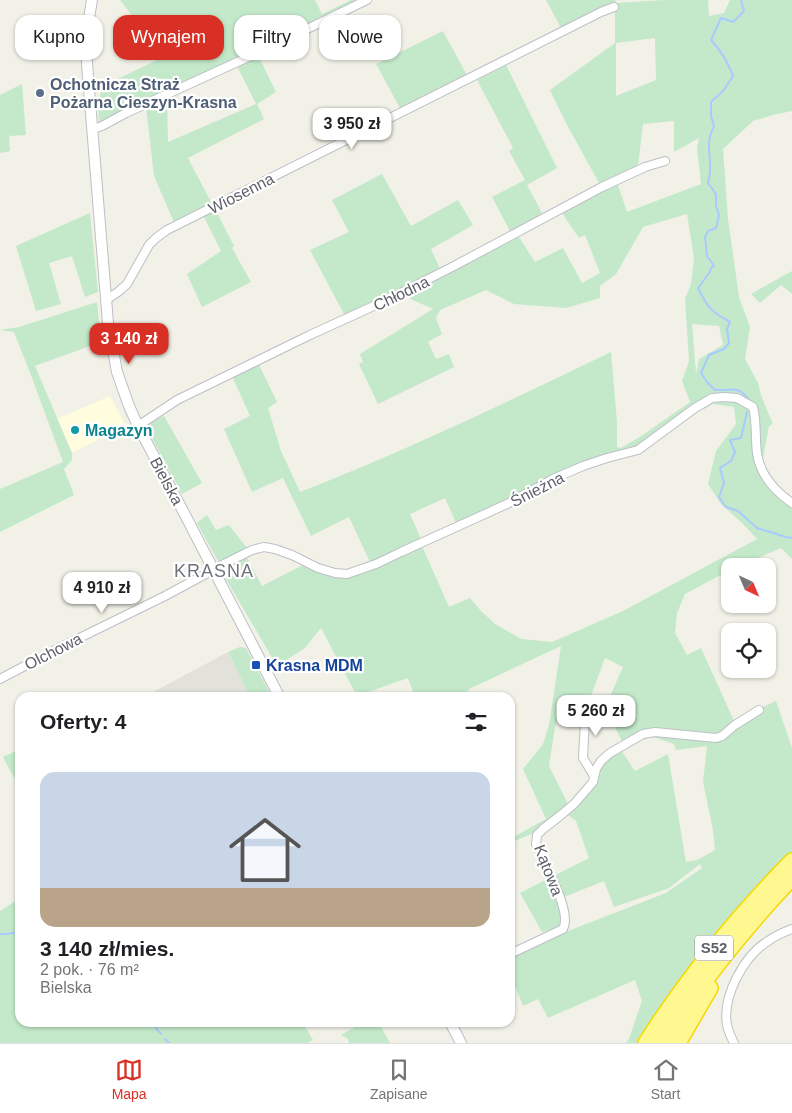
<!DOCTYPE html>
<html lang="pl">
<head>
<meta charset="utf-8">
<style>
  body { margin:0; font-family:Helvetica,sans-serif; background:#f2f2f2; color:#202124; height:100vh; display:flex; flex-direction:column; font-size:19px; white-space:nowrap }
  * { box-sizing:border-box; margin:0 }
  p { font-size:16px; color:#757577 }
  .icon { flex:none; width:28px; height:28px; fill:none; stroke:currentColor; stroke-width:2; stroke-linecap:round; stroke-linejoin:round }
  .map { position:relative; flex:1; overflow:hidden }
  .panel { position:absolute; left:15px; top:692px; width:500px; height:335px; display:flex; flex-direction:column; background:#fff; border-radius:15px; box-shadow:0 1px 4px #0004 }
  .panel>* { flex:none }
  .banner { position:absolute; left:15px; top:15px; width:500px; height:45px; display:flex; gap:10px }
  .needle { width:32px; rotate:136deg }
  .controls { position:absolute; left:721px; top:558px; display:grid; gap:10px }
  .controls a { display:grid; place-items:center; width:55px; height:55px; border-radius:10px; background:#fff; box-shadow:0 1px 4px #0004; font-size:25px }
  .price { position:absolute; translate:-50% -42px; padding:0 11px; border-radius:10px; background:#fff; color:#222; font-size:16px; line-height:32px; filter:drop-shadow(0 1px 2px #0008) }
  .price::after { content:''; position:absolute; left:50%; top:30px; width:15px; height:11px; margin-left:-8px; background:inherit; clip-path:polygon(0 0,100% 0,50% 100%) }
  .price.active { background:#d93025; color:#fff }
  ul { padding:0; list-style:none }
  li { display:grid; align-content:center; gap:10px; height:265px; padding:0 25px }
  li span { display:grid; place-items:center; height:155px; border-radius:15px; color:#555 }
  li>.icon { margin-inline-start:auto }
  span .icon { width:90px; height:90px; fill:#fffc; stroke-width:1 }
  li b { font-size:21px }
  h2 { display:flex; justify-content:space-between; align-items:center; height:60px; padding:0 25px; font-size:21px }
  .chip { padding:0 18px; border-radius:15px; background:#fff; box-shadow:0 1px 4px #0004; font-size:18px; line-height:45px }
  .chip.active { background:#d93025; color:#fff }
  .tab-bar { display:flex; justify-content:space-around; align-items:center; height:70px; border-top:1px solid #e0e0e0; background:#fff; font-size:14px; color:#757577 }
  .tab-bar a { display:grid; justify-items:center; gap:2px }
  .tab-bar .active { color:#d93025 }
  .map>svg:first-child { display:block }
  .commercial { fill:#fffdde }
  .industrial { fill:#e2e2db }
  .green { fill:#c3e9ca; fill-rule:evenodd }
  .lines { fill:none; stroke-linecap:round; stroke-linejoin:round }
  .stream { stroke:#a9caff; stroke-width:2 }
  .minor-casing { stroke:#bebfc6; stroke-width:10 }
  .tertiary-casing { stroke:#bebfc6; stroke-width:12 }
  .motorway-casing { stroke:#f8d700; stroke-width:18 }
  .minor { stroke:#fff; stroke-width:8 }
  .tertiary { stroke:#fff; stroke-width:10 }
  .motorway { stroke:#fff790; stroke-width:15 }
  .service-dot { fill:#5c6f8a; stroke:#fff; stroke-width:2 }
  .culture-dot { fill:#0f9aa8; stroke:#fff; stroke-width:2 }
  .transit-dot { fill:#1a4fb4; stroke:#fff; stroke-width:2 }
  .labels { text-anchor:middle; stroke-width:4.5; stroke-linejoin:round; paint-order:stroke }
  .shield { fill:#fff; stroke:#8e9095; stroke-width:1 }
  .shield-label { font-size:15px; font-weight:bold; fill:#5e6168 }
  .service-label { font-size:16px; font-weight:bold; fill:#4e5e75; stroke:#fff; text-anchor:start }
  .street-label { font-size:16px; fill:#5e6168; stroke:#fff }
  .culture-label { font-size:16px; font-weight:bold; fill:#0d838f; stroke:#fff; text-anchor:start }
  .transit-label { font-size:16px; font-weight:bold; fill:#164399; stroke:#fff; text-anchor:start }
  .neighbourhood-label { font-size:18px; letter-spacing:1px; fill:#6f737a; stroke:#fff }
</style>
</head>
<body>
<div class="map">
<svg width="792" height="1043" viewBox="0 0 792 1043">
  <rect width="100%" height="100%" fill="#f1f1e7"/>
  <path class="commercial" d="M 110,396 L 126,426 L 72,453 L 57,419 Z"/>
  <path class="industrial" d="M 228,652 L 250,697 L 142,698 Z"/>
  <path class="green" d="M 120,0 L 315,0 L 322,14 L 351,0 L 363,0 L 270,45 L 269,43 L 254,51 L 120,112 L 99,123 L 98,102 L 103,86 L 180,49 L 167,21 L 141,27 Z
    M 546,0 L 615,0 L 616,3 L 664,0 L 708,0 L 709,16 L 724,13 L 730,0 L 792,0 L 792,111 L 773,115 L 753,121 L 723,149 L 728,219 L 739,297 L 750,327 L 745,359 L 758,383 L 762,398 L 773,424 L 769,426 L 760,474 L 772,492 L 792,505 L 792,559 L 781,548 L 739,566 L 730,566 L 730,570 L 685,594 L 677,613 L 675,633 L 687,655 L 701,648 L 734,721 L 711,743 L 763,707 L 776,701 L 792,748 L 792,852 L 759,886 L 639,1043 L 626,1043 L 629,1039 L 642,1001 L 635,980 L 548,1018 L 538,999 L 523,1006 L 510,974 L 510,958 L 568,931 L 666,893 L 702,868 L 700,864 L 669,888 L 614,907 L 604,881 L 564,897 L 568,925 L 542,932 L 520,893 L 589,858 L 576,821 L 568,815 L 598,780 L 600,768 L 605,762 L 621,750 L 635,771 L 668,754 L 686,862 L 697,860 L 715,850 L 713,830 L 703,782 L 707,746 L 676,750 L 674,744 L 650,736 L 626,748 L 610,719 L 611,694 L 623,667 L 605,658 L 588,704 L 563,709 L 555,727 L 549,766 L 568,804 L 534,833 L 510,843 L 510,839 L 546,819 L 523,769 L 543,744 L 549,725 L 561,646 L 469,689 L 466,697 L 415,697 L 408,678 L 357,696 L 321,628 L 305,648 L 277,666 L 220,569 L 246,556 L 262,586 L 305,564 L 326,574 L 349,578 L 422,546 L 449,607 L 470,598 L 481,611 L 495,624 L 521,639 L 552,642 L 623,611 L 757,539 L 741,522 L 721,504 L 708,484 L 716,451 L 736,424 L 734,407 L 713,404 L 704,409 L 702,401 L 634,449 L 588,461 L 456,523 L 445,498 L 410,514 L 421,539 L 370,562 L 349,517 L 311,536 L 283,478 L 252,492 L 224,429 L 250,416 L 232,376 L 259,365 L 277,402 L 268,408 L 281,451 L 300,492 C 406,451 509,401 611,352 L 617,422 L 617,447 L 621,448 L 643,435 L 690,402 L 682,381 L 689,361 L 685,299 L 691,284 L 694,258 L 687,214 L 643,227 L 616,274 L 600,286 L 600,298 L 566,308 L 514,304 L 486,290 L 440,310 L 436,318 L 442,334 L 428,342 L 436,359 L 449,354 L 454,367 L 378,404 L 359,364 L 363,362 L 360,354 L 433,309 L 404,296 L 413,289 L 519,237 L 535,262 L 563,248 L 582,283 L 600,273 L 585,235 L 579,238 L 562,213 L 617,182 L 627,212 L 701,184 L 697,148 L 699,138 L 674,152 L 674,121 L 643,124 L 638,166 L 600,185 L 565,121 L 550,90 L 615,43 L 615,4 L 562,30 ZM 655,38 L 656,80 L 616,96 L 616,43 ZM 692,324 L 719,326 L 723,345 L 699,359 L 696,374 Z
    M 443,31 L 468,77 L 401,110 L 376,64 Z
    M 259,57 L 276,92 L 257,104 L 264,119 L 188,158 L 212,204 L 174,222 L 154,176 L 146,107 L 167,98 L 168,142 L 256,104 L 237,66 Z
    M 506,65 L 557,168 L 527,185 L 543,215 L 511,233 L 492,197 L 525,180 L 509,151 L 513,148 L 477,80 Z
    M 22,84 L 26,135 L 9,136 L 10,151 L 0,153 L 0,95 Z
    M 382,174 L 411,226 L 458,200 L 473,225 L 431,249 L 441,271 L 345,316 L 310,250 L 349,232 L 332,200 Z
    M 216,211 L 234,246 L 232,248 L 251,282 L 202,307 L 187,274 L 221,251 L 203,215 Z
    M 90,213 L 98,292 L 85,297 L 72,256 L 49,263 L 61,304 L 36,311 L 16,246 Z
    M 792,271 L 792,294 L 781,285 L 760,303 L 751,294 Z
    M 97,302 L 101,342 L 35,366 L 72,453 L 72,460 L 64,469 L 74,495 L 0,532 L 0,489 L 63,462 L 29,370 L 14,332 L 0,330 L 19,327 Z
    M 164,416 L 202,483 L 182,494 L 145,425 Z
    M 207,515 L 216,530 L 229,525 L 247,548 L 219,563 L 197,523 Z
    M 240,647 L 246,648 L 272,697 L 250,697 L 228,652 Z
    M 20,749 L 20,784 L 18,785 L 3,757 Z
    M 20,898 L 20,1022 L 303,1023 L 313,1040 L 307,1043 L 0,1043 L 0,911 Z
    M 362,1023 L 379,1023 L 390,1043 L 349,1043 L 348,1039 L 341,1035 Z"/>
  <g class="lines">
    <path class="stream" d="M 741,0 L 744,11 L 733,22 L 721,18 L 711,40 C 722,52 727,61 733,76 L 723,91 L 711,102 L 711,116 L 714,126 C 705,143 711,153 710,171 C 710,175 709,179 708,183 L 716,194 L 716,206 L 719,215 L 716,228 L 708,231 L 705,237 L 707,256 L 714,266 L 711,268 L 710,272 L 698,288 C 708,308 710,311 730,322 L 727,329 L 729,343 L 724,349 L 709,355 L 701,373 L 707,382 L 715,390 C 732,391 737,384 749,400
      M 747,412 L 741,438 L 730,440 L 735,452 L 731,461 L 720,468 L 724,483 L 719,497 L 726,507 L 738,511 L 757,528 L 786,537 L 792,538
      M 0,934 L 6,934 L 20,932
      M 151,1022 L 161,1034
      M 165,1039 L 169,1043"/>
    <g class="minor-casing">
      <path id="minor" d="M 93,129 L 102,126 L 126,113 L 268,48 L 367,0
        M 106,300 L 118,292 L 127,284 L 149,245 L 156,238 L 167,230 L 601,12 L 614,7
        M 138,426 L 177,400 L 310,335 L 389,299 L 454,266 L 602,187 L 645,167 L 665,161
        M 0,679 L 59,648 L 165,596 L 226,563 L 252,550 L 264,547 L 275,549 L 292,555 L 318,568 L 335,573 L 347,574 L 376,564 L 401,552 L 507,504 L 553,479 L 583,466 L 607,458 L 638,450 L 695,408 L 712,398 L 724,397 L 737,398 L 753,407 C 757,422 755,438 757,453 C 760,475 775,491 792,503
        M 586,702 L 583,758 L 594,776
        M 510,954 L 563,929 C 573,912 543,862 536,844 L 537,835 L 543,829 L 561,815 L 574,804 L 593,782 L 596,769 L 601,761 L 610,753 L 643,734 L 655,732 L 716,738 L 722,736 L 735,725 L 759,710
        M 734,1043 C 731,1037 728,1031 727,1025 C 722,996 744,956 768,941 C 775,936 784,932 792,929"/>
    </g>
    <g class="tertiary-casing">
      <path id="tertiary" d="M 92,0 L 89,18 L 86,48 L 88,77 L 108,323 L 117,372 L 129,406 L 138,426 L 183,511 L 280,698
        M 450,1022 L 461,1043"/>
    </g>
    <g class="motorway-casing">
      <path id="motorway" d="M 646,1043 C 688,977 737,917 792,861
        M 661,1043 C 700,984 743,929 792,878
        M 678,1043 L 710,988"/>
    </g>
    <use href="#minor" class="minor"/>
    <use href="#tertiary" class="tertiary"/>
    <use href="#motorway" class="motorway"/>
  </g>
  <circle class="service-dot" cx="40" cy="93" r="5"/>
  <circle class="culture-dot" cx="75" cy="430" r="5"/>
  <rect class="transit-dot" x="251" y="660" width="10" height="10" rx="2.5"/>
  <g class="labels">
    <rect class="shield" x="695" y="935.5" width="38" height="25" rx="4"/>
    <g class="shield-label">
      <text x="714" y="953">S52</text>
    </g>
    <g class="service-label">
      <text x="50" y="90">Ochotnicza Straż<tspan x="50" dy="18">Pożarna Cieszyn-Krasna</tspan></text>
    </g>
    <g class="street-label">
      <text transform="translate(241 193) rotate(-27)" y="6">Wiosenna</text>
      <text transform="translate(401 293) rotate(-26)" y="6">Chłodna</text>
      <text transform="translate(167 481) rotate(62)" y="6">Bielska</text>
      <text transform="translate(537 489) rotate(-27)" y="6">Śnieżna</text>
      <text transform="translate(53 651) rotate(-27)" y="6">Olchowa</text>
      <text transform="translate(549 870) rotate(69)" y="6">Kątowa</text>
    </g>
    <g class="culture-label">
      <text x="85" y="436">Magazyn</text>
    </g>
    <g class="transit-label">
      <text x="266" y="671">Krasna MDM</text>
    </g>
    <g class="neighbourhood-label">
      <text x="214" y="577">KRASNA</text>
    </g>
  </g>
</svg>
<div class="controls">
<a><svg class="needle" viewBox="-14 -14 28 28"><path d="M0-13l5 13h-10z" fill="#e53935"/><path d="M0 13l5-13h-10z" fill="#757577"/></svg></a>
<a><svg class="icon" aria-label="locate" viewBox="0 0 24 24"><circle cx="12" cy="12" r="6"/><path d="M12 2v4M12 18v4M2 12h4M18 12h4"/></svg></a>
</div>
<b class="price" style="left:352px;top:150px">3 950 zł</b>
<b class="price active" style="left:129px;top:365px">3 140 zł</b>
<b class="price" style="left:102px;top:614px">4 910 zł</b>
<b class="price" style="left:596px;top:737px">5 260 zł</b>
<div class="banner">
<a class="chip">Kupno</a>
<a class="chip active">Wynajem</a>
<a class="chip">Filtry</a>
<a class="chip">Nowe</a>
</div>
<section class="panel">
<h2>Oferty: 4<svg class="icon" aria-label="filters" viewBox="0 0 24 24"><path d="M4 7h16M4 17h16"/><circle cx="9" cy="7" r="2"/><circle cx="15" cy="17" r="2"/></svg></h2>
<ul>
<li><span style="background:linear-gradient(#c9d6e8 75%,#b9a48a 0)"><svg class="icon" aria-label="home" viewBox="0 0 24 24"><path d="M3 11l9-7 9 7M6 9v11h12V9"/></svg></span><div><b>3 140 zł/mies.</b><p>2 pok. · 76 m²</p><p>Bielska</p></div></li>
</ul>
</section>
</div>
<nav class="tab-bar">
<a class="active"><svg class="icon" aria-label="map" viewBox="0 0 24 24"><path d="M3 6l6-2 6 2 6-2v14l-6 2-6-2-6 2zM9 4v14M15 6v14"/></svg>Mapa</a>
<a><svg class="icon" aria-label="saved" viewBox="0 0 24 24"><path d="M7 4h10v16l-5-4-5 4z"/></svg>Zapisane</a>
<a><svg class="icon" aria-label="home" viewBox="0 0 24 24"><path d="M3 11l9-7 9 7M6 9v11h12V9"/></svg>Start</a>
</nav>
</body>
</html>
